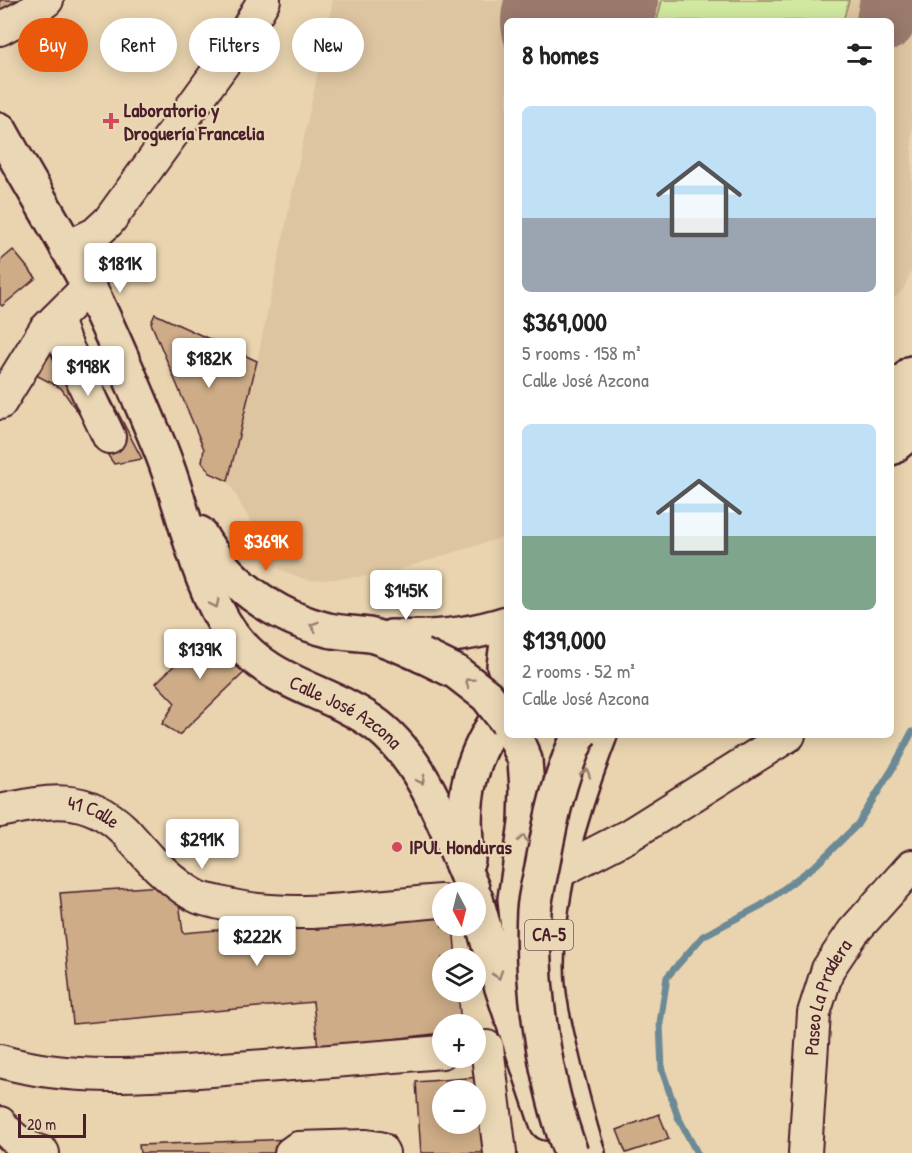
<!DOCTYPE html>
<html lang="en">
<head>
<meta charset="utf-8">
<style>
  body { margin:0; font-family:"Patrick Hand",sans-serif; background:#f2f2f2; color:#222; height:100vh; display:flex; flex-direction:column; font-size:22px; white-space:nowrap }
  * { box-sizing:border-box; margin:0 }
  p { font-size:20px; color:#767676 }
  .icon { flex:none; width:33px; height:33px; fill:none; stroke:currentColor; stroke-width:2; stroke-linecap:round; stroke-linejoin:round }
  .map { position:relative; flex:1; overflow:hidden }
  .panel { position:absolute; left:504px; top:18px; width:390px; height:720px; display:flex; flex-direction:column; background:#fff; border-radius:9px; box-shadow:0 3px 15px #0003 }
  .panel>* { flex:none }
  .guide { position:absolute; left:18px; top:18px; width:396px; height:54px; display:flex; gap:12px }
  .needle { width:39px; rotate:173deg }
  .fabs { position:absolute; left:432px; top:882px; display:grid; gap:12px }
  .fabs a { display:grid; place-items:center; width:54px; height:54px; border-radius:50%; background:#fff; box-shadow:0 3px 15px #0003; font-size:30px }
  .scale { position:absolute; left:18px; bottom:15px; width:68px; box-sizing:border-box; padding-left:6px; border:3px solid #4a1f2b; border-top:0; font-size:16px; line-height:21px; white-space:nowrap; color:#4a1f2b; -webkit-text-stroke:4px #ead7b5; paint-order:stroke }
  .price { position:absolute; translate:-50% -51px; padding:0 14px; border-radius:6px; background:#fff; color:#222; font-size:20px; line-height:39px; filter:drop-shadow(0 2px 3px #0008) }
  .price::after { content:''; position:absolute; left:50%; top:36px; width:18px; height:14px; margin-left:-9px; background:inherit; clip-path:polygon(0 0,100% 0,50% 100%) }
  .price.selected { background:#ea580c; color:#fff }
  ul { padding:0; list-style:none }
  li { display:grid; align-content:center; gap:12px; height:318px; padding:0 18px }
  li span { display:grid; place-items:center; height:186px; border-radius:9px; color:#555 }
  li>.icon { margin-inline-start:auto }
  span .icon { width:108px; height:108px; fill:#fffc; stroke-width:1 }
  li b { font-size:26px }
  h2 { display:flex; justify-content:space-between; align-items:center; height:72px; padding:0 18px; font-size:26px }
  .chip { padding:0 21px; border-radius:27px; background:#fff; box-shadow:0 3px 15px #0003; font-size:21px; line-height:54px }
  .chip.selected { background:#ea580c; color:#fff }
  .map>svg:first-child { display:block }
  .built { fill:#dec5a1 }
  .green { fill:#d0e99f; stroke:#8d8465; stroke-width:1.5 }
  .lines { fill:none; stroke-linecap:round; stroke-linejoin:round }
  .stream { stroke:#6c8a95; stroke-width:7 }
  .taxiway { stroke:#9a7a6d; stroke-width:60 }
  .runway { stroke:#9a7a6d; stroke-width:152 }
  .building { fill:#cdac87; stroke:#4a1f2b; stroke-width:1.5; fill-rule:evenodd }
  .minor-casing { stroke:#4a1f2b; stroke-width:36 }
  .major-casing { stroke:#4a1f2b; stroke-width:38 }
  .highway-casing { stroke:#4a1f2b; stroke-width:38 }
  .minor { stroke:#ead7b5; stroke-width:32 }
  .major { stroke:#ead7b5; stroke-width:33 }
  .highway { stroke:#ead7b5; stroke-width:33 }
  .major-bridge-casing { stroke:#4a1f2b; stroke-width:38; stroke-linecap:butt }
  .highway-bridge-casing { stroke:#4a1f2b; stroke-width:38; stroke-linecap:butt }
  .major-bridge { stroke:#ead7b5; stroke-width:33 }
  .highway-bridge { stroke:#ead7b5; stroke-width:33 }
  .oneway { stroke:#9a7b70 }
  .poi-dot { fill:#d1495b; stroke:#ead7b5; stroke-width:2 }
  .labels { text-anchor:middle; stroke-width:4.5; stroke-linejoin:round; paint-order:stroke }
  .shield { fill:#ead7b5; stroke:#7a5654; stroke-width:1.5 }
  .shield-label { font-size:18px; font-weight:bold; fill:#4a1f2b }
  .poi-label { font-size:20px; font-weight:bold; fill:#4a1f2b; stroke:#ead7b5; text-anchor:start }
  .street-label { font-size:20px; fill:#4a1f2b; stroke:#ead7b5 }
</style>
</head>
<body>
<div class="map">
<svg width="912" height="1153" viewBox="0 0 912 1153">
  <rect width="100%" height="100%" fill="#e9d4af"/>
  <filter id="ink" filterUnits="userSpaceOnUse"><feTurbulence type="fractalNoise" baseFrequency=".0167" numOctaves="2"/><feDisplacementMap in="SourceGraphic" scale="12" xChannelSelector="R" yChannelSelector="G"/><feConvolveMatrix kernelMatrix="1 2 1 2 8 2 1 2 1" color-interpolation-filters="sRGB"/></filter>
  <g filter="url(#ink)">
    <path class="built" d="M 333,0 L 912,0 L 912,269 L 904,288 L 898,295 L 891,300 L 891,21 L 507,21 L 507,536 L 382,575 L 309,581 L 276,568 L 228,481 L 257,361 Z"/>
    <path class="green" d="M 662,0 L 849,0 L 843,21 L 657,21 Z"/>
    <g class="lines">
      <path class="stream" d="M 697,1153 L 678,1117 L 662,1070 L 660,1023 L 667,977 L 703,936 L 762,905 L 817,864 L 857,825 L 893,768 L 912,732"/>
      <path class="taxiway" d="M 886,21 L 890,0"/>
      <path class="runway" d="M 577,21 L 582,0"/>
    </g>
    <path class="building" d="M 0,0 L 26,0 L 0,18 Z
      M 13,250 L 36,278 L 2,306 L 0,304 L 0,261 Z
      M 155,314 L 257,361 L 228,481 L 210,473 L 202,462 L 204,449 L 151,323 Z
      M 77,334 L 142,459 L 114,464 L 61,388 L 34,374 L 47,350 Z
      M 212,629 L 250,667 L 179,735 L 162,724 L 175,703 L 156,683 Z
      M 177,885 L 183,933 L 442,910 L 442,926 L 453,926 L 456,958 L 442,958 L 442,992 L 458,992 L 461,1024 L 442,1024 L 442,1033 L 318,1048 L 313,1002 L 73,1024 L 60,893 Z
      M 480,1077 L 485,1153 L 421,1153 L 416,1082 ZM 442,1090 L 476,1090 L 476,1124 L 442,1124 Z
      M 659,1114 L 669,1139 L 626,1153 L 617,1130 Z
      M 394,1135 L 396,1153 L 140,1153 L 139,1145 Z"/>
    <g class="lines">
      <g class="minor-casing">
        <g id="minor">
          <path d="M 0,29 L 28,14 L 47,0"/>
          <path d="M 66,248 L 95,234 L 109,221 L 242,38 L 264,0"/>
          <path d="M 56,319 L 63,339 L 109,437"/>
          <path d="M 0,403 L 45,330 L 88,287"/>
          <path id="s1" d="M 0,811 C 47,801 85,792 124,830 C 133,840 142,850 151,860 C 165,874 181,889 198,897 C 204,900 213,901 220,903 C 292,922 369,906 442,901"/>
          <path d="M 558,872 L 628,836 L 789,735"/>
          <path d="M 487,1047 L 500,1153"/>
          <path d="M 0,1061 C 76,1083 159,1074 237,1068 C 306,1063 374,1058 442,1052"/>
          <path d="M 0,1123 C 12,1139 24,1147 43,1153"/>
          <path d="M 291,1153 L 298,1148 L 366,1146 L 380,1148 L 383,1153"/>
          <path id="s2" d="M 805,1153 L 814,1013 L 828,969 L 853,932 L 912,866"/>
        </g>
      </g>
      <g class="major-casing">
        <g id="major">
          <path id="s3" d="M 0,130 C 29,183 61,234 89,287 C 115,339 137,394 160,448 C 184,505 196,584 231,633 C 269,686 330,689 378,726 C 427,765 447,833 472,888"/>
          <path d="M 891,396 L 912,373"/>
          <path d="M 891,448 L 912,431"/>
          <path d="M 199,533 C 226,582 274,617 328,630 C 342,633 356,633 369,635 C 387,639 405,648 421,655"/>
          <path d="M 391,637 C 430,639 470,635 507,623"/>
          <path d="M 507,643 L 504,666 L 507,674"/>
          <path d="M 514,735 L 525,760 L 527,789 L 526,823 L 515,899 L 522,970"/>
          <path d="M 468,860 C 459,798 470,755 507,705"/>
          <path d="M 476,899 L 495,967 L 547,1123"/>
          <path d="M 588,1153 C 579,1127 573,1100 566,1074 C 558,1039 547,1002 547,966 C 548,886 572,808 600,735"/>
        </g>
      </g>
      <g class="highway-casing">
        <path id="highway" d="M 891,422 L 912,402"/>
      </g>
      <use href="#minor" class="minor"/>
      <use href="#major" class="major"/>
      <use href="#highway" class="highway"/>
      <g class="major-bridge-casing">
        <path id="major-bridge" d="M 421,655 L 456,672 L 487,696 L 507,722"/>
      </g>
      <g class="highway-bridge-casing">
        <path id="highway-bridge" d="M 571,1153 C 545,1085 530,984 534,911 C 535,895 540,878 543,862 C 551,817 560,776 579,735"/>
      </g>
      <use href="#major-bridge" class="major-bridge"/>
      <use href="#highway-bridge" class="highway-bridge"/>
    </g>
    <defs><path id="oneway-chevron" d="M-2-3.5L2.5 0L-2 3.5" fill="none" stroke-width="1.6" stroke-linecap="round" stroke-linejoin="round" transform="scale(1.5)"/></defs>
    <g class="oneway">
      <use href="#oneway-chevron" transform="translate(215 604) rotate(65)"/>
      <use href="#oneway-chevron" transform="translate(314 626) rotate(-163)"/>
      <use href="#oneway-chevron" transform="translate(469 682) rotate(-142)"/>
      <use href="#oneway-chevron" transform="translate(586 773) rotate(-71)"/>
      <use href="#oneway-chevron" transform="translate(421 780) rotate(61)"/>
      <use href="#oneway-chevron" transform="translate(523 839) rotate(-80)"/>
      <use href="#oneway-chevron" transform="translate(498 975) rotate(71)"/>
    </g>
  </g>
  <g class="poi-dot">
    <path d="M108 112h6v6h6v6h-6v6h-6v-6h-6v-6h6z"/>
    <circle cx="397" cy="847" r="6"/>
  </g>
  <g class="labels">
    <rect class="shield" x="525" y="920" width="48" height="30" rx="4.5"/>
    <g class="shield-label">
      <text x="549" y="941">CA-5</text>
    </g>
    <g class="poi-label">
      <text x="124" y="117">Laboratorio y<tspan x="124" dy="23">Droguería Francelia</tspan></text>
      <text x="409" y="854">IPUL Honduras</text>
    </g>
    <g class="street-label">
      <text dy="7" stroke="none"><textPath href="#s3" startOffset="696">Calle José Azcona</textPath></text>
      <text dy="7" stroke="none"><textPath href="#s1" startOffset="96">41 Calle</textPath></text>
      <text dy="7" stroke="none"><textPath href="#s2" startOffset="159">Paseo La Pradera</textPath></text>
    </g>
  </g>
</svg>
<div class="fabs">
<a><svg class="needle" viewBox="-14 -14 28 28"><path d="M0-13l5 13h-10z" fill="#e53935"/><path d="M0 13l5-13h-10z" fill="#767676"/></svg></a>
<a><svg class="icon" aria-label="layers" viewBox="0 0 24 24"><path d="M12 4l9 5-9 5-9-5zM3 14l9 5 9-5"/></svg></a>
<a>+</a>
<a>−</a>
</div>
<div class="scale">20 m</div>
<b class="price" style="left:120px;top:294px">$181K</b>
<b class="price" style="left:209px;top:389px">$182K</b>
<b class="price" style="left:88px;top:397px">$198K</b>
<b class="price selected" style="left:266px;top:572px">$369K</b>
<b class="price" style="left:406px;top:621px">$145K</b>
<b class="price" style="left:200px;top:680px">$139K</b>
<b class="price" style="left:202px;top:870px">$291K</b>
<b class="price" style="left:257px;top:967px">$222K</b>
<div class="guide">
<a class="chip selected">Buy</a>
<a class="chip">Rent</a>
<a class="chip">Filters</a>
<a class="chip">New</a>
</div>
<section class="panel">
<h2>8 homes<svg class="icon" aria-label="filters" viewBox="0 0 24 24"><path d="M4 7h16M4 17h16"/><circle cx="9" cy="7" r="2"/><circle cx="15" cy="17" r="2"/></svg></h2>
<ul>
<li><span style="background:linear-gradient(#bfe0f5 60%,#9aa5b1 0)"><svg class="icon" aria-label="home" viewBox="0 0 24 24"><path d="M3 11l9-7 9 7M6 9v11h12V9"/></svg></span><div><b>$369,000</b><p>5 rooms · 158 m²</p><p>Calle José Azcona</p></div></li>
<li><span style="background:linear-gradient(#bfe0f5 60%,#7fa58c 0)"><svg class="icon" aria-label="home" viewBox="0 0 24 24"><path d="M3 11l9-7 9 7M6 9v11h12V9"/></svg></span><div><b>$139,000</b><p>2 rooms · 52 m²</p><p>Calle José Azcona</p></div></li>
</ul>
</section>
</div>
</body>
</html>
